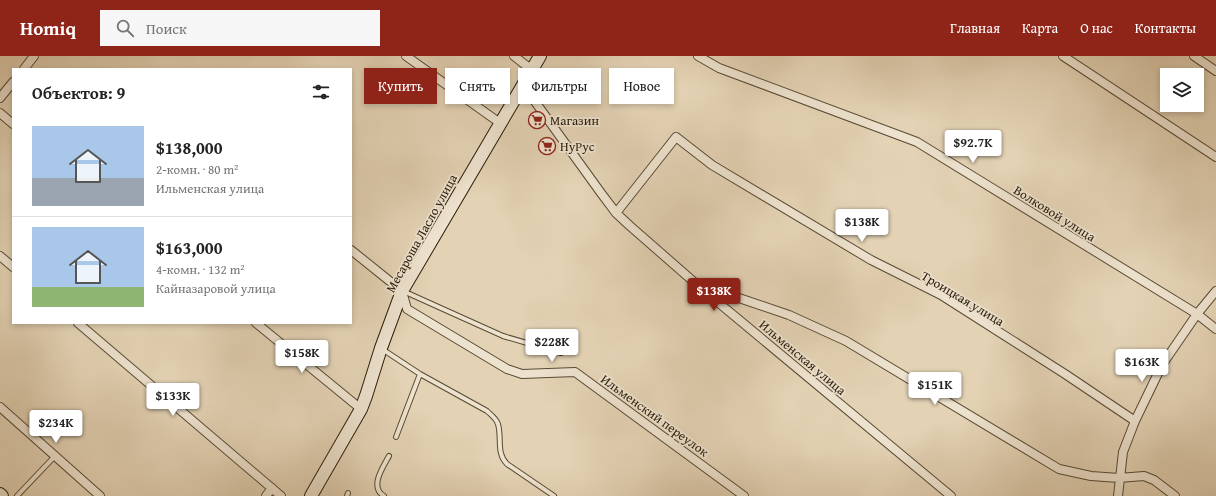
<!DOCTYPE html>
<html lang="ru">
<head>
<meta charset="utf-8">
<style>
  body { margin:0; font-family:"Gentium Book Plus",serif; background:#f6f6f6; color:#222; height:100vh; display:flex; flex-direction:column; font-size:15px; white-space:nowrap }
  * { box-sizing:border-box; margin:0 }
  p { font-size:13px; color:#767676 }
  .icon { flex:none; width:22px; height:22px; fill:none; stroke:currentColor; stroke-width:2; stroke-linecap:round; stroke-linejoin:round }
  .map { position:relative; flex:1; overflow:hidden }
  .sheet { position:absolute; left:12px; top:12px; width:340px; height:256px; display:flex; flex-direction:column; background:#fff; border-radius:0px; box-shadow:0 2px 6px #0003 }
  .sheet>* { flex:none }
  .banner { position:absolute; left:364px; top:12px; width:380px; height:36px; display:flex; gap:8px }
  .controls { position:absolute; left:1160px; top:12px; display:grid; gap:8px }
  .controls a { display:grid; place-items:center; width:44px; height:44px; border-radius:0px; background:#fff; box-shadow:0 2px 6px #0003; font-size:20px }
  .price { position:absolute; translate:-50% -34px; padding:0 9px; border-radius:4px; background:#fff; color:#222; font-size:13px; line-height:26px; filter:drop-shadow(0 1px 2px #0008) }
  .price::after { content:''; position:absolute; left:50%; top:24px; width:12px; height:9px; margin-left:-6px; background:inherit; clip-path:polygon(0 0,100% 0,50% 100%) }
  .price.active { background:#8f2418; color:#fff }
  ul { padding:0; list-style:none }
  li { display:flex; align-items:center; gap:12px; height:100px; padding:0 20px }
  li+li { border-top:1px solid #e0e0e0 }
  li span { display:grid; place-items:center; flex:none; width:112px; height:80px; border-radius:0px; color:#555 }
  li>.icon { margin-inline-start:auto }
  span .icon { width:48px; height:48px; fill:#fffc; stroke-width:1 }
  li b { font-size:17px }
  h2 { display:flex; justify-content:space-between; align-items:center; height:48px; padding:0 20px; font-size:17px }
  .chip { padding:0 14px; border-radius:0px; background:#fff; box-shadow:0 2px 6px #0003; font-size:14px; line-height:36px }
  .chip.active { background:#8f2418; color:#fff }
  header { display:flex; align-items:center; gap:24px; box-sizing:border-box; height:56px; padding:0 20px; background:#8f2418; color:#fff }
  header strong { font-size:19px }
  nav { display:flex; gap:22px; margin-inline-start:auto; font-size:14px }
  .search { width:280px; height:36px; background:#f6f6f6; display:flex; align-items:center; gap:10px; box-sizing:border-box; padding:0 14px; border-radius:0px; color:#767676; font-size:15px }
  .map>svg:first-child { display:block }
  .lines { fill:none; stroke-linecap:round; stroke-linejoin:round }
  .lane-casing { stroke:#584a34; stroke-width:6 }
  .street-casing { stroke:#584a34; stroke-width:10 }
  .secondary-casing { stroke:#2a1c0a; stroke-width:14 }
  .lane { stroke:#ede2ce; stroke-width:4 }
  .street { stroke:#ede2ce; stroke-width:8 }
  .secondary { stroke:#ede2ce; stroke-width:12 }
  .labels { text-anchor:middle; stroke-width:3.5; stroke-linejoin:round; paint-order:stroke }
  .poi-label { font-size:13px; fill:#2a1c0a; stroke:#ede2ce; text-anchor:start }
  .street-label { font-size:13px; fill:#2a1c0a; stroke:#ede2ce }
</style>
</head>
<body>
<header>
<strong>Homiq</strong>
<div class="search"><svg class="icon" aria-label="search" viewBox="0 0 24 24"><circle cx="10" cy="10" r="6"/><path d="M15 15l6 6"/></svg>Поиск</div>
<nav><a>Главная</a><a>Карта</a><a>О нас</a><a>Контакты</a></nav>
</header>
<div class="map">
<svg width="1216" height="440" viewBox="0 0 1216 440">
  <rect width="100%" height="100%" fill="#e3d2b4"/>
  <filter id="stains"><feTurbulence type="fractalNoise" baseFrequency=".005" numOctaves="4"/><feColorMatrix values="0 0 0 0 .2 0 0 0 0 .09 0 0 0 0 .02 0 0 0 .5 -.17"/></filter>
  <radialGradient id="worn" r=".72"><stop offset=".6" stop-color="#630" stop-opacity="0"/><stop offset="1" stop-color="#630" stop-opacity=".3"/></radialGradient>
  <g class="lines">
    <g class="lane-casing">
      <path id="lane" d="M 403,235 L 503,280 L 561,297
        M 382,293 L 420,318 L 487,355 C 491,359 496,362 498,368 C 502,382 496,397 507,408 L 554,440
        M 396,381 L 420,318
        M 17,440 L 55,400
        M 347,440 L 348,437
        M 384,440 C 369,431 383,411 389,400"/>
    </g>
    <g class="street-casing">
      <path id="street" d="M 406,0 L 500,67
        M 514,0 L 532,14
        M 698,0 L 719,12 L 917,86 L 1197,258 L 1216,273
        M 1063,0 L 1216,101
        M 1194,0 L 1216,15
        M 24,13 L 34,0
        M 523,29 L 601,137 L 616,157 L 630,170 L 702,233 L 951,440
        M 0,42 L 13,26
        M 0,57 L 13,68
        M 616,157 L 676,81 L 712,109 L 871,204 L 941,239 L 1065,318 L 1135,365
        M 351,194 L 402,235 L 407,253 L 507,313 L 522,318 L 575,316 L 744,440
        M 0,200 L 13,211
        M 704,233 L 733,240 L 789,259 L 846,285 L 1059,413 L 1091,420 L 1119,422 L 1144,420 L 1154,424 L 1175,440
        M 78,267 L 281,440
        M 256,267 L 361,353
        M 0,351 L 100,440
        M 266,440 L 272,432
        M 1118,440 L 1123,396 L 1135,365 L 1162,309 L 1197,258 L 1216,235"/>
    </g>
    <g class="secondary-casing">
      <path id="secondary" d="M 0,438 L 2,440
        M 311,440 L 361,353 L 366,340 L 381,292 L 402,235 L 540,0"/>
    </g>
    <use href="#lane" class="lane"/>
    <use href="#street" class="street"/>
    <use href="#secondary" class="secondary"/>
  </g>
  <defs>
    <g id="supermarket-ring" transform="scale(0.9)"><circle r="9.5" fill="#ede2ce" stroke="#8f2418" stroke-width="1.5"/><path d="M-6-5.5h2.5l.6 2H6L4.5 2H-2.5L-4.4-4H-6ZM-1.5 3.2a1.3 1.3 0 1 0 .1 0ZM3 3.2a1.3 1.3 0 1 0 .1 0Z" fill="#8f2418"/></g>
  </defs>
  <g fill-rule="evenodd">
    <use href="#supermarket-ring" x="537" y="64"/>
    <use href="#supermarket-ring" x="547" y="90"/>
  </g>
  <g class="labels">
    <g class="poi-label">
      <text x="550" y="69">Магазин</text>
      <text x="560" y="95">НуРус</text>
    </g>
    <g class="street-label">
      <text transform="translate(1055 157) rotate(32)" y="5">Волковой улица</text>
      <text transform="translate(421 177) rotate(-61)" y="5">Месароша Ласло улица</text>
      <text transform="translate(963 242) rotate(31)" y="5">Троицкая улица</text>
      <text transform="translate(803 301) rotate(40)" y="5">Ильменская улица</text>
      <text transform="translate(655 359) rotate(36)" y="5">Ильменский переулок</text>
    </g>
  </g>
  <rect width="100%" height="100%" filter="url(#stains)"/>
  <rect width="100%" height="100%" fill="url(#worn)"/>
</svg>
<div class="controls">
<a><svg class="icon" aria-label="layers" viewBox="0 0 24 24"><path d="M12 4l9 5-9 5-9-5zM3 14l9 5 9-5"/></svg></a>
</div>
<b class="price" style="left:973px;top:108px">$92.7K</b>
<b class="price" style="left:862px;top:187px">$138K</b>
<b class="price active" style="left:714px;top:256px">$138K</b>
<b class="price" style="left:552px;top:307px">$228K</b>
<b class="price" style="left:302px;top:318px">$158K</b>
<b class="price" style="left:1142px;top:327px">$163K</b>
<b class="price" style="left:935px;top:350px">$151K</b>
<b class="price" style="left:173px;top:361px">$133K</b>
<b class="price" style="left:56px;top:388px">$234K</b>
<div class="banner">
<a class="chip active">Купить</a>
<a class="chip">Снять</a>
<a class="chip">Фильтры</a>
<a class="chip">Новое</a>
</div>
<section class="sheet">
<h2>Объектов: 9<svg class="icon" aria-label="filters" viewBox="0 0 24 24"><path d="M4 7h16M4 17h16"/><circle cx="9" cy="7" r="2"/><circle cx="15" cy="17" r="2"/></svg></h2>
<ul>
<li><span style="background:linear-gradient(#a9c7e8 65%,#9aa5b1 0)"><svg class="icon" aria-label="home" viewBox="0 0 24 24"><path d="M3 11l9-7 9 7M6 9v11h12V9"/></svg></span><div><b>$138,000</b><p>2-комн. · 80 m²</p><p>Ильменская улица</p></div></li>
<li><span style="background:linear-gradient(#a9c7e8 75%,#8fb573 0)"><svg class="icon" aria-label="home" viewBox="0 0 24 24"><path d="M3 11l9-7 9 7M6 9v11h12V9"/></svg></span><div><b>$163,000</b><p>4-комн. · 132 m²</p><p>Кайназаровой улица</p></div></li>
</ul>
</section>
</div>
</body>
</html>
